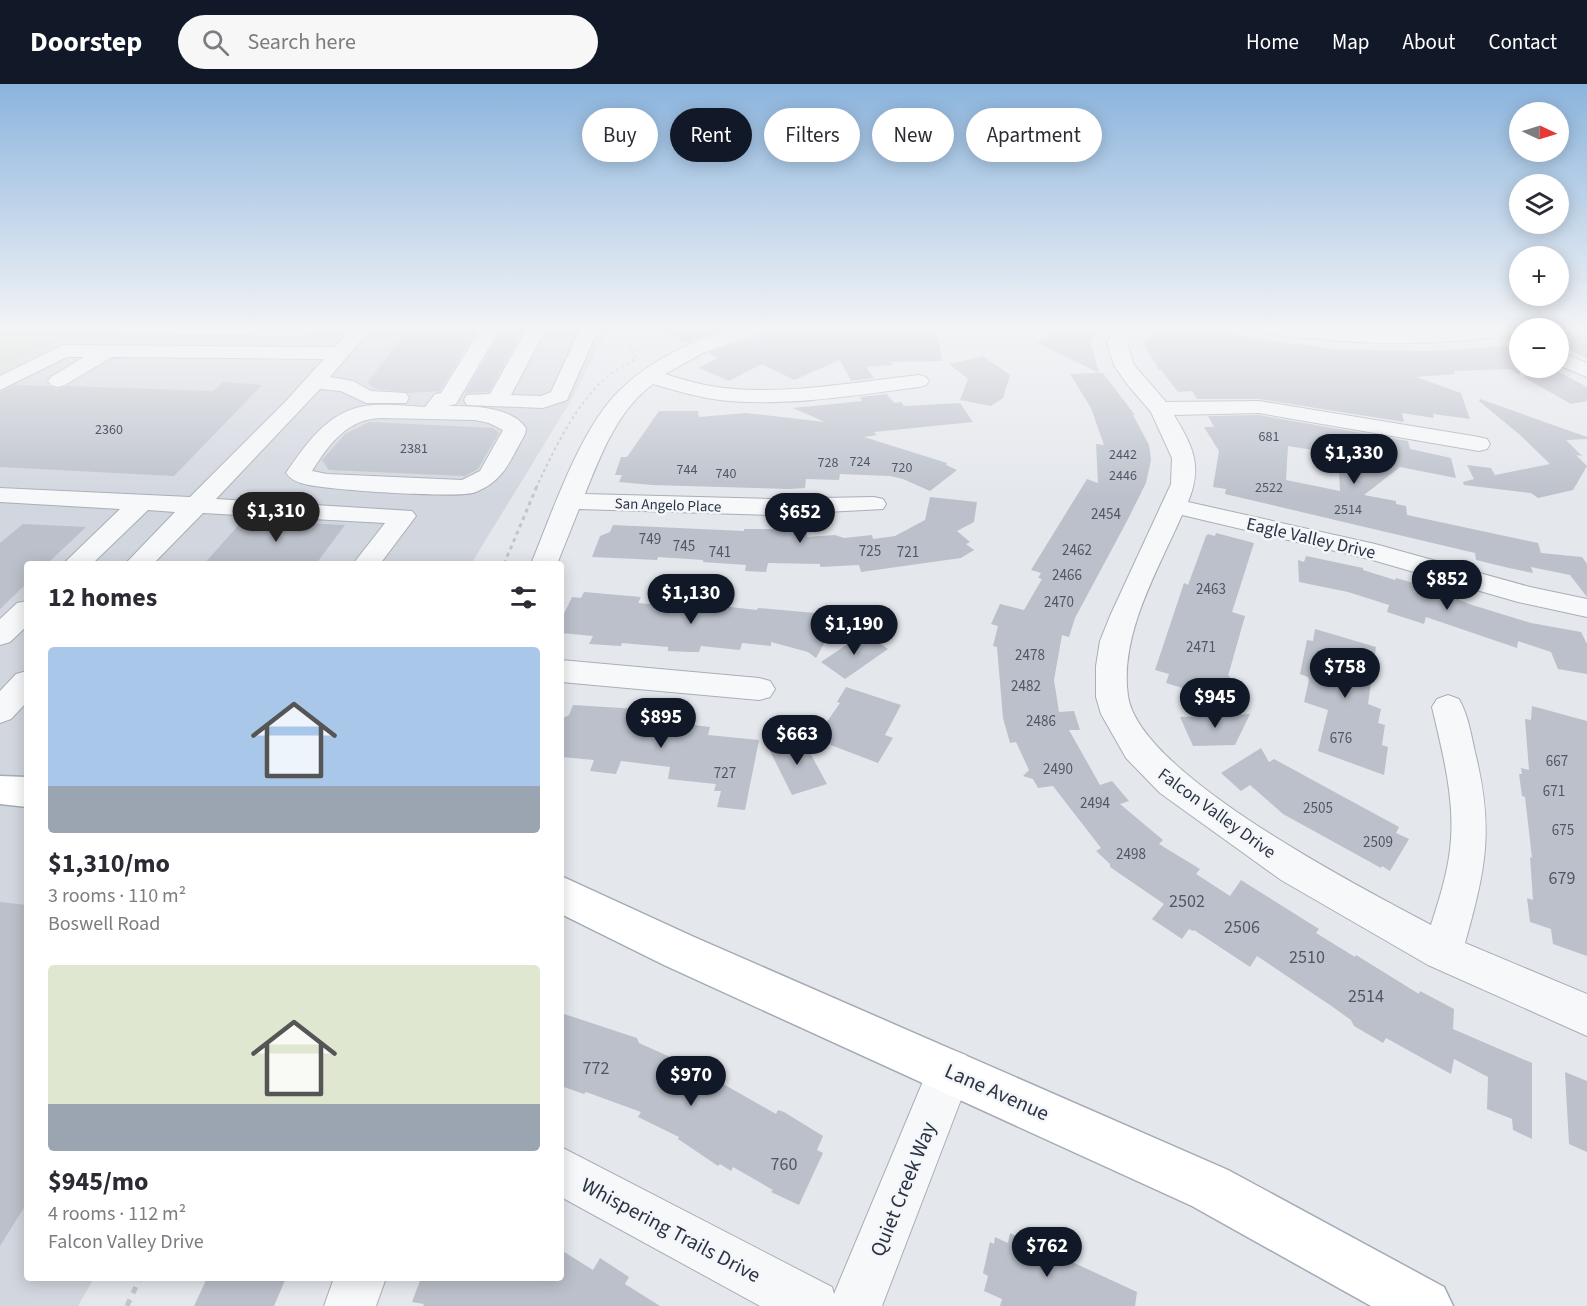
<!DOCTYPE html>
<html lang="en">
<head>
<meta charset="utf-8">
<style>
  body { margin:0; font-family:"Source Sans 3",sans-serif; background:#f7f7f7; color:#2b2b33; height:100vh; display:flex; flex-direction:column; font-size:22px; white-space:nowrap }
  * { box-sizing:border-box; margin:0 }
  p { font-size:20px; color:#7c7c81 }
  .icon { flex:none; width:33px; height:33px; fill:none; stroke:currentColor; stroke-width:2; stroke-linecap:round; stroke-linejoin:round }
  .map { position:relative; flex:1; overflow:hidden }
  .sheet { position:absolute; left:24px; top:477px; width:540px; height:720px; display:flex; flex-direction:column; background:#fff; border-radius:6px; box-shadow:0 3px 15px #0003 }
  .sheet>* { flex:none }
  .top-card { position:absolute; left:582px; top:24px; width:570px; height:54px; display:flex; gap:12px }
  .needle { width:39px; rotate:94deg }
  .controls { position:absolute; left:1509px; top:18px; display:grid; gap:12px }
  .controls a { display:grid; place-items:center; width:60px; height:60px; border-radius:50%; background:#fff; box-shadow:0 3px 15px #0003; font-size:30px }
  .price { position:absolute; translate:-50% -51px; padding:0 14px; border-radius:21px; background:#111827; color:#fff; font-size:20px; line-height:39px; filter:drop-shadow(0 2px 3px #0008) }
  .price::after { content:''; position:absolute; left:50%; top:36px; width:18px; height:14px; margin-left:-9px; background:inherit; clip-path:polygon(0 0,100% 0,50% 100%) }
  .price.current { background:#222; color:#fff }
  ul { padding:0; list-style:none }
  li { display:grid; align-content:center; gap:12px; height:318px; padding:0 24px }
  li span { display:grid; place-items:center; height:186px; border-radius:6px; color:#555 }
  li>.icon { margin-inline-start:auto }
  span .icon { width:108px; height:108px; fill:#fffc; stroke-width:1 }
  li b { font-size:26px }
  h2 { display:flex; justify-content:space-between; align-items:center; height:72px; padding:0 24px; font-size:26px }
  .chip { padding:0 21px; border-radius:27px; background:#fff; box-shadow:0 3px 15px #0003; font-size:21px; line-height:54px }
  .chip.current { background:#111827; color:#fff }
  header { display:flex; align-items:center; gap:36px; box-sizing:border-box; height:84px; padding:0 30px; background:#111827; color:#fff }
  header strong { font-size:28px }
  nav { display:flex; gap:33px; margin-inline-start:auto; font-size:21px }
  .search { width:420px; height:54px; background:#f7f7f7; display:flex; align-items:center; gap:15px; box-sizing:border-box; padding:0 21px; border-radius:33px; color:#7c7c81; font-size:22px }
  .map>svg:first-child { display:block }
  .built { fill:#d2d6de }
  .green { fill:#c9d6c5 }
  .building { fill:#bbc0ca; fill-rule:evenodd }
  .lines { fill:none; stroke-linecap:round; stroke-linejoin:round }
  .minor-casing { stroke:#a9aeb7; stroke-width:2 }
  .major-casing { stroke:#a3abb8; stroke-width:3 }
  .path-far2 { stroke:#c2c5cb; stroke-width:2; stroke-dasharray:3 3; stroke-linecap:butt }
  .path-far1 { stroke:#c2c5cb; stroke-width:3; stroke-dasharray:4 4; stroke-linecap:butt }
  .path { stroke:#c2c5cb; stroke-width:5; stroke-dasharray:7 7; stroke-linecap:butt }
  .minor { fill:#f7f8fa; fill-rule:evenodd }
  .major { fill:#fff; fill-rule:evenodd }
  .labels { text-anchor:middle; stroke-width:5; stroke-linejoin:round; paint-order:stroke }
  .far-number-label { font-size:14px; fill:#4f5766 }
  .far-street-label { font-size:15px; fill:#2b3445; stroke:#f4f6f9 }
  .number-label { font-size:15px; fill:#4f5766 }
  .street-label { font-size:18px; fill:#2b3445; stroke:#f4f6f9 }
  .near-number-label { font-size:18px; fill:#4f5766 }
  .near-street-label { font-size:21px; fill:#2b3445; stroke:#f4f6f9 }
</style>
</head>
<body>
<header>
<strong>Doorstep</strong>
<div class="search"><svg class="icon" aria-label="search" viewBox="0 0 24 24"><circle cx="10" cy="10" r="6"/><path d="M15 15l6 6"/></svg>Search here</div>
<nav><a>Home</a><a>Map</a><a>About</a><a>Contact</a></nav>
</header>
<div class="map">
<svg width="1587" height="1222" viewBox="0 0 1587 1222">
  <rect width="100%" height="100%" fill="#e4e7ec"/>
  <path class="built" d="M 0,243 L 609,243 L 570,318 L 471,480 L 27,480 L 27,1194 L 94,1194 L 78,1222 L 0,1222 Z"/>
  <path class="green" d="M 0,243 L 71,243 L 43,263 L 0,284 Z"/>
  <path class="building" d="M 415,243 L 479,243 L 440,307 L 409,309 L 376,305 L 367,299 L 408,245 Z
    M 503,243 L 525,243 L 489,308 L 465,309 Z
    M 656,243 L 729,243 L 687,259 Z
    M 768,243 L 936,243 L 942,277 L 891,278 L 893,281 L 866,283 L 874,294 L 851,297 L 840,276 L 794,296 L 762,280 L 729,297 L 699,284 L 718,274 L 708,269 L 765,249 Z
    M 1065,243 L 1095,243 L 1091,259 L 1099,289 L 1103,289 L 1135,331 L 1133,331 L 1149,361 L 1151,376 L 1146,399 L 1127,437 L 1075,534 L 1069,553 L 1062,551 L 1054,596 L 1059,628 L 1074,627 L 1080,646 L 1069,646 L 1100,701 L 1112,697 L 1129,717 L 1120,720 L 1163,756 L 1159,760 L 1200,785 L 1196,790 L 1230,812 L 1241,796 L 1319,845 L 1316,849 L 1355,873 L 1356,871 L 1419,910 L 1420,907 L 1454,925 L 1453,945 L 1532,979 L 1532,1055 L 1513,1046 L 1512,1035 L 1487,1025 L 1488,993 L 1454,975 L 1451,990 L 1386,954 L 1383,959 L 1354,942 L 1351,936 L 1330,921 L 1257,872 L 1250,883 L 1194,846 L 1193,847 L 1189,845 L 1182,855 L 1152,835 L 1164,820 L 1110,783 L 1110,780 L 1096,767 L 1101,764 L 1053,702 L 1038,704 L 1033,695 L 1023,692 L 1029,686 L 1016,658 L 1010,659 L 1003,634 L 997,563 L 993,562 L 998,542 L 991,540 L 1000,520 L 1024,526 L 1042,495 L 1038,494 L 1041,489 L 1031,486 L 1087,395 L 1098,399 L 1096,360 L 1104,361 L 1091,324 L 1070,290 L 1099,289 L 1037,259 Z
    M 1159,243 L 1197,243 L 1225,251 L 1225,249 L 1296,261 L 1295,259 L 1333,265 L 1427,267 L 1512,262 L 1520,266 L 1520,291 L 1509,285 L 1454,287 L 1455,290 L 1416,293 L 1461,309 L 1470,335 L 1433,330 L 1434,334 L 1402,329 L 1404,338 L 1259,315 L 1197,315 L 1192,307 L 1178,308 L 1161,286 L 1159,286 L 1144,260 Z
    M 1587,248 L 1587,274 L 1558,260 L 1558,253 Z
    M 983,272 L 1010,291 L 1003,314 L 991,322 L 960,316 L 968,295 L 949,280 Z
    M 1557,287 L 1587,303 L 1587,317 L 1571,320 L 1523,293 Z
    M 223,298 L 262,301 L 174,392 L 0,383 L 0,308 L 15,301 L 49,302 L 57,305 L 67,302 L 213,307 Z
    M 887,310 L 894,319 L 901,318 L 904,322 L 960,319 L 973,338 L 874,348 L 877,351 L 864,353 L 947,379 L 946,381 L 957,386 L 930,407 L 903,395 L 890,392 L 840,390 L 839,396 L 806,395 L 805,404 L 789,405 L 652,401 L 619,398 L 622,391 L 615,391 L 621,373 L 627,373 L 659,327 L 698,327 L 699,333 L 746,329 L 825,338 L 793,324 L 862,317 L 860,313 Z
    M 1480,315 L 1587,353 L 1587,355 L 1566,356 L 1582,372 L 1576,371 L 1587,382 L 1573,406 L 1538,414 L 1531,409 L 1464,401 L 1463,398 L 1474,395 L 1467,381 L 1491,384 L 1495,391 L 1550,380 L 1520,351 L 1479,317 Z
    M 1259,331 L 1408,357 L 1410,365 L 1451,374 L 1456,394 L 1400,383 L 1364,411 L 1396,417 L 1396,420 L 1406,422 L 1407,431 L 1538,459 L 1541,469 L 1582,473 L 1587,480 L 1587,513 L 1570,491 L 1531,483 L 1533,489 L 1509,484 L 1476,476 L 1475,469 L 1225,410 L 1226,405 L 1213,403 L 1219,367 L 1204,343 L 1214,343 L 1208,332 ZM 1288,362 L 1338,370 L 1340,407 L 1286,396 Z
    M 369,338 L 493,344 L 499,349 L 478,385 L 465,392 L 329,386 L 322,376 L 345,350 Z
    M 930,413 L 977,418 L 974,438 L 957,447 L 970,458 L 966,460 L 974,466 L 961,474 L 861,488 L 859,481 L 820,483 L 820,480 L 768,479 L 766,488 L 745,487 L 746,481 L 703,478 L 703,476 L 658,473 L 657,476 L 592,473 L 600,452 L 610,448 L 613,441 L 744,447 L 744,445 L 807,445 L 807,453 L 835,451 L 844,454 L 872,451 L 873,455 L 895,452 L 925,436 Z
    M 243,436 L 345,441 L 316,480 L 204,480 Z
    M 23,440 L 86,443 L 47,480 L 27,480 L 27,499 L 0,525 L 0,459 Z
    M 1216,449 L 1254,459 L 1232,528 L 1245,532 L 1228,592 L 1230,592 L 1228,600 L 1241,604 L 1238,621 L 1166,599 L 1169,590 L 1155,586 L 1184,499 L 1188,501 L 1206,452 L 1208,450 L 1215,452 Z
    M 1306,472 L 1363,484 L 1363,486 L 1395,496 L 1396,494 L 1442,507 L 1459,513 L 1459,516 L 1469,520 L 1531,539 L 1581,548 L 1587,560 L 1587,590 L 1558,585 L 1551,568 L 1518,557 L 1517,564 L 1426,533 L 1424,540 L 1387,528 L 1389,521 L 1348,508 L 1299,498 L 1298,476 L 1304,478 Z
    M 584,508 L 641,513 L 638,519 L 684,523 L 686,518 L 757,526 L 758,524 L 826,530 L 823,534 L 836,538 L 816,574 L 808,568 L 771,558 L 771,562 L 742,559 L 740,566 L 701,562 L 699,568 L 689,568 L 668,567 L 668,563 L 622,559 L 621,562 L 589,560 L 593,552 L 561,549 L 561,536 L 572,513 L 581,514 Z
    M 1315,545 L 1376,563 L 1368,620 L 1381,625 L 1378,639 L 1385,641 L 1382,661 L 1388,663 L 1384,691 L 1318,667 L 1328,626 L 1304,618 L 1309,596 L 1308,593 L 1300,590 L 1307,556 L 1313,557 Z
    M 864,549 L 888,565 L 845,595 L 821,578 Z
    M 846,603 L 901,621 L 885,651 L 893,654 L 878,679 L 815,655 L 840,619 L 837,618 Z
    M 573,621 L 638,625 L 636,631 L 669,634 L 668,636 L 678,637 L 678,639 L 710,643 L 708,651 L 759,656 L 745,726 L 717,723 L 721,707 L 714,707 L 716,700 L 668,695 L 670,683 L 621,677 L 616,690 L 590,687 L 594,676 L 561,673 L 561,635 L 569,631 Z
    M 1532,622 L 1587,637 L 1587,872 L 1553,860 L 1551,845 L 1530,838 L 1527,814 L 1533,816 L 1530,773 L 1532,774 L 1525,713 L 1522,712 L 1519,690 L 1522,690 L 1521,684 L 1529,686 L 1525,635 L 1531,636 Z
    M 1250,630 L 1235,661 L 1193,662 L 1180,633 Z
    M 791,656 L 793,659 L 803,656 L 827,700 L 792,711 L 768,663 Z
    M 1261,664 L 1269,678 L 1274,675 L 1399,743 L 1396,749 L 1409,755 L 1390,787 L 1382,782 L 1381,784 L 1283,730 L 1250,701 L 1241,707 L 1221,689 Z
    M 0,818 L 27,821 L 27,1119 L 0,1162 Z
    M 561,929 L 637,954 L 639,959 L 697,985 L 776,1030 L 778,1026 L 784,1028 L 823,1052 L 817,1066 L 823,1069 L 799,1121 L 771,1108 L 773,1106 L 733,1083 L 731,1087 L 720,1080 L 718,1082 L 678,1055 L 679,1053 L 638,1033 L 641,1028 L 586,1008 L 584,1010 L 561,1002 Z
    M 1565,988 L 1587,997 L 1587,1068 L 1569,1060 Z
    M 1010,1149 L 1016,1152 L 1017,1149 L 1051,1164 L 1057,1171 L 1137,1208 L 1135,1222 L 1000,1222 L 1002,1215 L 984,1207 L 988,1192 L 983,1189 L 990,1158 L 994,1160 L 995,1153 L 1008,1159 Z
    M 561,1166 L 593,1186 L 600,1174 L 629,1193 L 625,1200 L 660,1222 L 423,1222 L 424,1220 L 412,1218 L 421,1194 L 561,1194 Z
    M 207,1194 L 286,1194 L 274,1222 L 194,1222 Z"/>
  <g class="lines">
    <g class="minor-casing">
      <path id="minor" d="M 99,243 L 316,243 L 311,250 L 304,252 L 108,249 L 101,247 Z
        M 353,243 L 372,243 L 330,293 L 353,297 L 371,307 L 406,309 L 409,314 L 406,319 L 366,319 L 341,307 L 320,305 L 216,415 L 412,427 L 416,432 L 380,480 L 353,480 L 385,439 L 203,429 L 153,480 L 125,480 L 175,428 L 148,426 L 92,480 L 63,480 L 120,425 L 0,418 L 0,404 L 190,413 L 285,318 L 324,275 L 112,273 L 65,301 L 58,303 L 51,301 L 48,297 L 51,293 L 84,273 L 67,273 L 0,306 L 0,292 L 63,261 L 335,263 Z
        M 482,243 L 501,243 L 459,315 L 456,320 L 448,322 C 472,322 511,322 526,344 L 525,350 C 510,376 505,396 476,408 C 462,415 319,406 301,399 C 294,397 290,394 286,389 C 308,357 331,323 374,321 C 391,320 408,322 425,323 L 435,310 L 441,309 ZM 382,334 L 475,336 L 489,339 L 503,346 L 480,387 L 462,396 L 327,390 L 312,387 C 329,360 348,334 382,334 Z
        M 528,243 L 547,243 L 511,311 L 541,312 L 551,308 L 581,243 L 599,243 L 567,316 L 543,324 L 467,321 L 464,316 L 467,311 L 490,310 Z
        M 737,243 L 766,243 L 764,247 L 703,269 L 665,290 C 684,296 704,302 724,304 C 788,311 855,298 919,291 L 926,293 L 929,297 L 926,301 L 919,303 C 857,311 793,322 729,317 C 703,315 678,307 653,300 C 617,327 601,370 585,410 L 769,415 L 874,413 L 883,415 L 886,420 L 883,425 L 769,431 L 579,425 L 557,480 L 531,480 C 552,429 579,348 617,309 C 649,276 694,256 737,243 Z
        M 1116,243 L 1135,243 L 1127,259 L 1134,281 L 1166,318 L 1259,317 L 1479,353 L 1487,355 L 1490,360 L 1487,365 L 1479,367 L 1259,329 L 1174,331 C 1193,363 1203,382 1188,418 L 1375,460 L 1530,503 L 1587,515 L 1587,533 L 1518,518 L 1369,475 L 1182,431 C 1158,486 1119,551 1128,612 C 1139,690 1362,804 1431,841 C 1440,813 1449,785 1451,755 C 1454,711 1442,666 1432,623 L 1437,615 L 1448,611 L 1459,615 C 1468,631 1471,650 1475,668 C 1494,745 1486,784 1465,859 L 1587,910 L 1587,952 L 1428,881 L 1281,796 L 1160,709 L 1126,674 L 1101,630 L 1096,613 L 1096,582 L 1100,557 L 1110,532 L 1171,400 L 1172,374 L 1151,328 L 1127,300 L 1114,281 L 1107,259 Z
        M 1256,243 L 1313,243 L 1396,248 L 1535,243 L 1520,244 L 1520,250 C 1452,260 1385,262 1318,255 C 1298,253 1278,252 1258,247 Z
        M 1558,267 L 1587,279 L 1587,293 L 1558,281 Z
        M 27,517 L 27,542 L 10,558 L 0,561 L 0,535 L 17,519 Z
        M 561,576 L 759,594 L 770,597 L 775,605 L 770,613 L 759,616 L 561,598 Z
        M 27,587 L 27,618 L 11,635 L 0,639 L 0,607 L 16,590 Z
        M 950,965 L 966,971 L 972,987 L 882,1222 L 760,1222 L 561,1113 L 561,1063 L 832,1203 L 834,1210 L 934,971 Z
        M 334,1194 L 386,1194 L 376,1222 L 324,1222 Z"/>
    </g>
    <g class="major-casing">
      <path id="major" d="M 0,692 L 27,693 L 27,723 L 0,720 Z
        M 561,792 L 694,853 L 1228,1086 L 1444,1203 L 1453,1222 L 1371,1222 L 1192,1122 L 664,881 L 561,830 Z"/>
    </g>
    <path class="path-far2" d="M 57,250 L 66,243
      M 536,404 C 554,366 575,320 608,292 C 617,285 627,280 636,275 L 627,256 L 630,243"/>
    <path class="path-far1" d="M 504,480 L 537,402"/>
    <path class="path" d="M 127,1222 L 140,1194"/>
    <use href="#minor" class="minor"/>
    <use href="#major" class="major"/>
  </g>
  <linearGradient id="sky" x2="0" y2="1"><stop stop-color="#8bb4dd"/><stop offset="0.59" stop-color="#f3f4f6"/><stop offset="1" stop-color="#f3f4f6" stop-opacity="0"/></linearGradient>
  <rect width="1587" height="414" fill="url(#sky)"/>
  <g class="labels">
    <g class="far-number-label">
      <text x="109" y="350">2360</text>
      <text x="1269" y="357">681</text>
      <text x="414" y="369">2381</text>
      <text x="1123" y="375">2442</text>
      <text x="860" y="382">724</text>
      <text x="828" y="383">728</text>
      <text x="902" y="388">720</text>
      <text x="687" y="390">744</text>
      <text x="726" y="394">740</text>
      <text x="1123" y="396">2446</text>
      <text x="1269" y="408">2522</text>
      <text x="1348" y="430">2514</text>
    </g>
    <g class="far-street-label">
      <text transform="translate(668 421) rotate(2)" y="5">San Angelo Place</text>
    </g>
    <g class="number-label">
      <text x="1106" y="435">2454</text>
      <text x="650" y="460">749</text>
      <text x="684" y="467">745</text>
      <text x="1077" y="471">2462</text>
      <text x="870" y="472">725</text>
      <text x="720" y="473">741</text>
      <text x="908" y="473">721</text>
      <text x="1067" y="496">2466</text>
      <text x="1211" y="510">2463</text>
      <text x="1059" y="523">2470</text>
      <text x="1201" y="568">2471</text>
      <text x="1030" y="576">2478</text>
      <text x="1026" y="607">2482</text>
      <text x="1041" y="642">2486</text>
      <text x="1341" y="659">676</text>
      <text x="1557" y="682">667</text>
      <text x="1058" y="690">2490</text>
      <text x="725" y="694">727</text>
      <text x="1554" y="712">671</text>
      <text x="1095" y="724">2494</text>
      <text x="1318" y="729">2505</text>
      <text x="1563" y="751">675</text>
      <text x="1378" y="763">2509</text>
      <text x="1131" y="775">2498</text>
    </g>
    <g class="street-label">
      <text transform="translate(1311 454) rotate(13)" y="6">Eagle Valley Drive</text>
      <text transform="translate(1217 729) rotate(36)" y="6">Falcon Valley Drive</text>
    </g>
    <g class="near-number-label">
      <text x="1562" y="800">679</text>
      <text x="1187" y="823">2502</text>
      <text x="1242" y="849">2506</text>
      <text x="1307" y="879">2510</text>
      <text x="1366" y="918">2514</text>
      <text x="596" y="990">772</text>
      <text x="784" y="1086">760</text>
    </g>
    <g class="near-street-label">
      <text transform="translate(997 1008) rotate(24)" y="7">Lane Avenue</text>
      <text transform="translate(903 1105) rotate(-68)" y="7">Quiet Creek Way</text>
      <text transform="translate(671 1146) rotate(28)" y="7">Whispering Trails Drive</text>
    </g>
  </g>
</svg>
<div class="controls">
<a><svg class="needle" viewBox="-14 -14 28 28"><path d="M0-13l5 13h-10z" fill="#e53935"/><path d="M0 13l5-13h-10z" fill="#7c7c81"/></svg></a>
<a><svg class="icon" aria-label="layers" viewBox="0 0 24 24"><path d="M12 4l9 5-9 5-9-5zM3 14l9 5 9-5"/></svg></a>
<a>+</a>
<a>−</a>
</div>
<b class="price" style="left:1354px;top:401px">$1,330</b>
<b class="price current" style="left:276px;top:459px">$1,310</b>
<b class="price" style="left:800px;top:460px">$652</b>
<b class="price" style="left:1447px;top:527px">$852</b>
<b class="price" style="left:691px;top:541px">$1,130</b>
<b class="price" style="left:854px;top:572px">$1,190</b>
<b class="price" style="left:1345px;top:615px">$758</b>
<b class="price" style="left:1215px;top:645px">$945</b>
<b class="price" style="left:661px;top:665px">$895</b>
<b class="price" style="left:797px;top:682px">$663</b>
<b class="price" style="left:691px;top:1023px">$970</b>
<b class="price" style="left:1047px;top:1194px">$762</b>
<div class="top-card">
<a class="chip">Buy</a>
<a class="chip current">Rent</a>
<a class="chip">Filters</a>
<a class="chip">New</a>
<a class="chip">Apartment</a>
</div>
<section class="sheet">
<h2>12 homes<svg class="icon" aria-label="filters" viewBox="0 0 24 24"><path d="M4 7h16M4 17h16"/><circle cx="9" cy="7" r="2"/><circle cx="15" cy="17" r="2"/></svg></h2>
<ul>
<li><span style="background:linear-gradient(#a9c7e8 75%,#9aa5b1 0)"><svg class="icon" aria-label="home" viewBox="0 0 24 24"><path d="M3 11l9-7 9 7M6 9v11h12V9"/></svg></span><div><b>$1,310/mo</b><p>3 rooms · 110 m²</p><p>Boswell Road</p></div></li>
<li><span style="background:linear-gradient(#dfe7d0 75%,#9aa5b1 0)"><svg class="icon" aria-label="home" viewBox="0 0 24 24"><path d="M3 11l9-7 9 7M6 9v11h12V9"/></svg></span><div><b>$945/mo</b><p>4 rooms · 112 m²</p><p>Falcon Valley Drive</p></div></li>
</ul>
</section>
</div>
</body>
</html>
